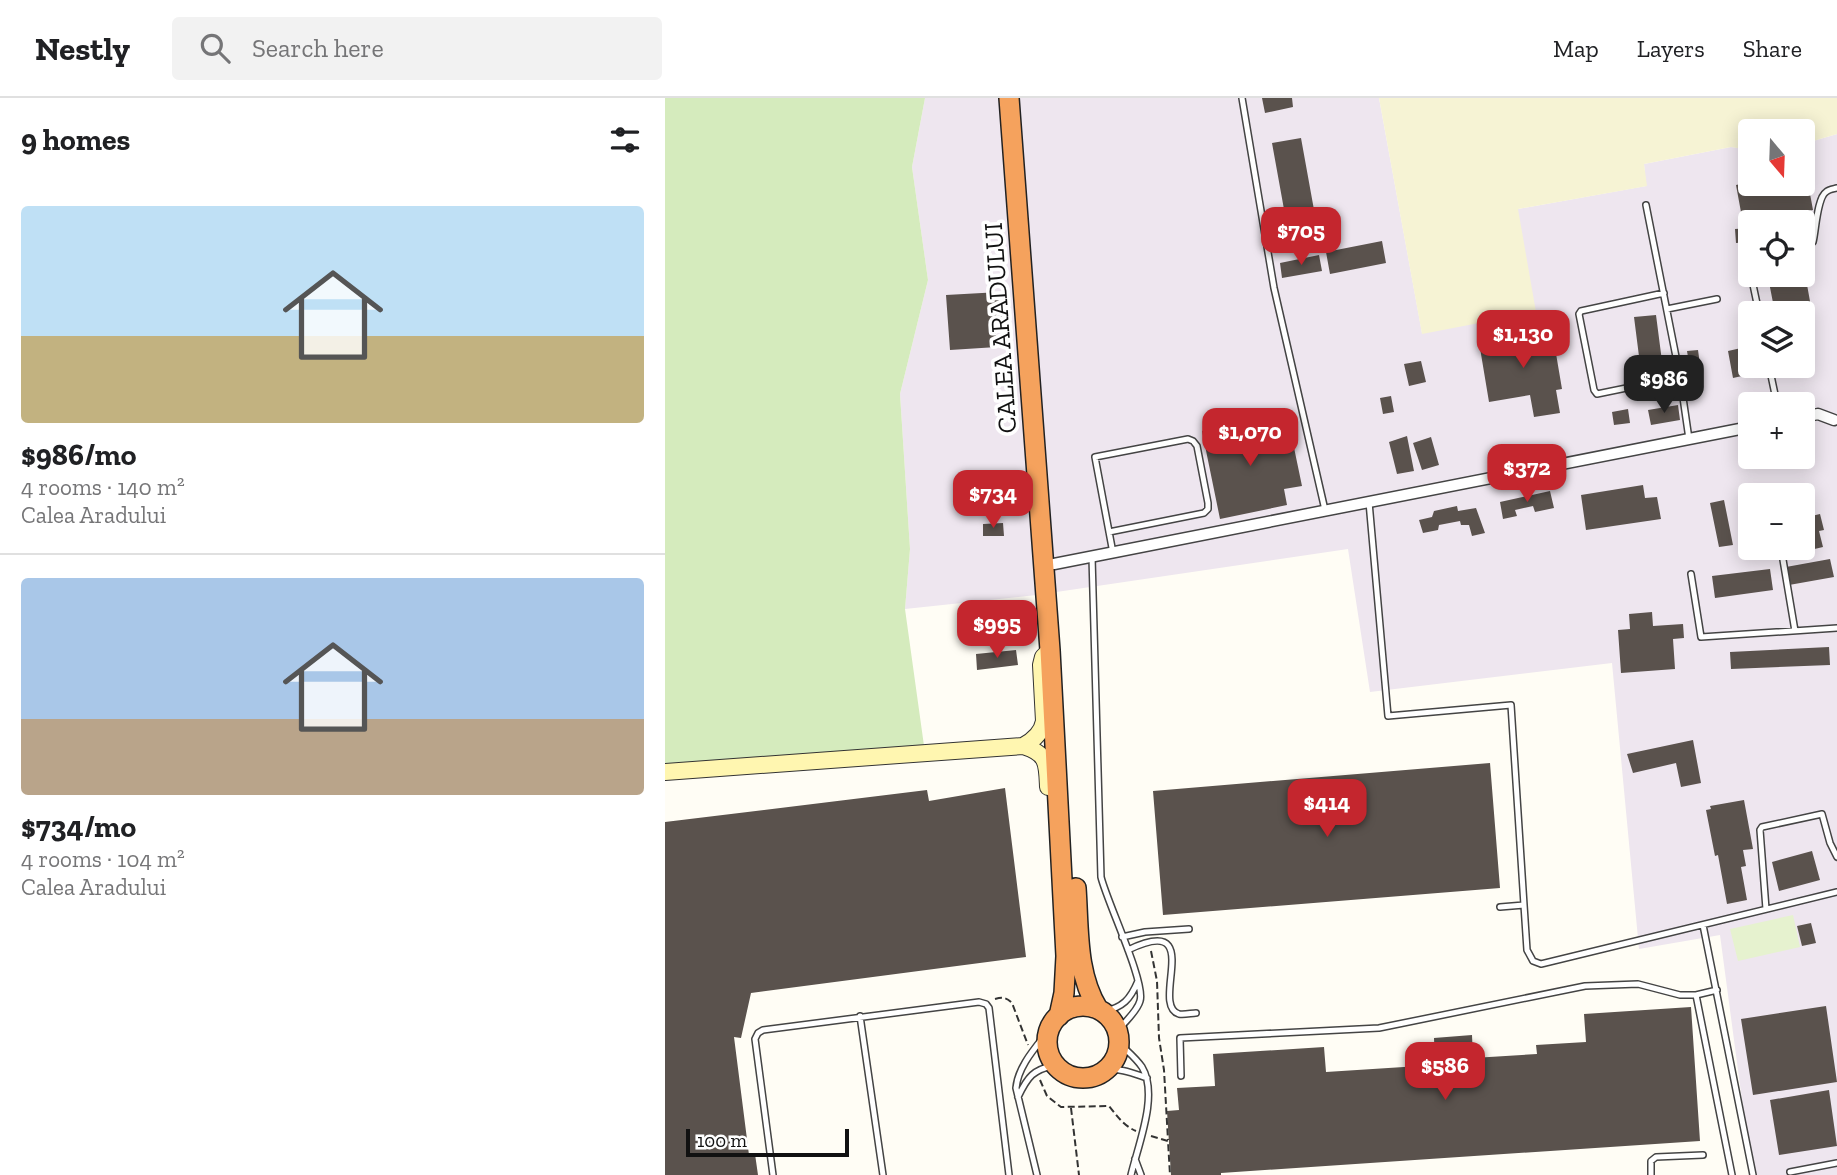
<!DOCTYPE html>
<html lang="en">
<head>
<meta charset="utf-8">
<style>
  body { margin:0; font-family:"Zilla Slab",serif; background:#f2f2f2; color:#202124; height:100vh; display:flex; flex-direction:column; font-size:26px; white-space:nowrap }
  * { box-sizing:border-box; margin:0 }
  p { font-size:23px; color:#757577 }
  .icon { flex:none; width:38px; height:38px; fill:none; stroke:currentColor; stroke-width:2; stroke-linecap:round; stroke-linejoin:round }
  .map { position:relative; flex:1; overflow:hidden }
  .sheet { display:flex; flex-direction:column; background:#fff; width:665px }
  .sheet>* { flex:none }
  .needle { width:46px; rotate:161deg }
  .tools { position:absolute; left:1073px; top:21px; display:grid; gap:14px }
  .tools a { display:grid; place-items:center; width:77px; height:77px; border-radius:7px; background:#fff; box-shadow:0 4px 18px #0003; font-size:35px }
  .scale { position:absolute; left:21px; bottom:18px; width:163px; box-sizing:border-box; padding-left:7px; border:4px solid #111; border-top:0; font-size:19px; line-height:24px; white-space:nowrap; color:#111; -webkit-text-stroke:5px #fff; paint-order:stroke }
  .price { position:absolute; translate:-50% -60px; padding:0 16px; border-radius:14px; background:#c4262e; color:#fff; font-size:23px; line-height:46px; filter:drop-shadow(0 2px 4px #0008) }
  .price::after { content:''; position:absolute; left:50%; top:42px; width:21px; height:16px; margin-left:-10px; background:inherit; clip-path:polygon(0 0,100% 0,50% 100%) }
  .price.on { background:#222; color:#fff }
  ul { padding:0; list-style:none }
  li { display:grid; align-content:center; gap:14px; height:371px; padding:0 21px }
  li+li { border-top:2px solid #e0e0e0 }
  li span { display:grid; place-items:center; height:217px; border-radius:7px; color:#555 }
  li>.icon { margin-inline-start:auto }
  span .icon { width:126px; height:126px; fill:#fffc; stroke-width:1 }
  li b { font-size:30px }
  h2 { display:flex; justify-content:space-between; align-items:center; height:84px; padding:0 21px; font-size:30px }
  header { display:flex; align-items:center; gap:42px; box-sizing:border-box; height:98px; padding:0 35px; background:#fff; border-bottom:2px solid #e0e0e0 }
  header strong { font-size:33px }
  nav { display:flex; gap:38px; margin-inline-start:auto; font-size:24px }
  .search { width:490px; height:63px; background:#f2f2f2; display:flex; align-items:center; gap:18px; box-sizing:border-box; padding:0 24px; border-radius:7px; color:#757577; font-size:26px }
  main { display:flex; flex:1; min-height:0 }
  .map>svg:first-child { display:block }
  .industrial { fill:#eee6ef; fill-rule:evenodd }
  .farmland { fill:#f6f3d4 }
  .green { fill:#d5ebbd }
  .pitch { fill:#e6f2cf }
  .building { fill:#5a524d }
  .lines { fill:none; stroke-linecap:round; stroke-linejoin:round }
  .lane-casing { stroke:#444; stroke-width:8 }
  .street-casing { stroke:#444; stroke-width:13 }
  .secondary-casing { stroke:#333; stroke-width:18 }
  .highway-casing { stroke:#222; stroke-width:22 }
  .path { stroke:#333; stroke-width:2; stroke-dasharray:7 3.5; stroke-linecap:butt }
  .lane { stroke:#fff; stroke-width:5 }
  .street { stroke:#fff; stroke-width:10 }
  .secondary { stroke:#fff6b0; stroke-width:16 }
  .highway { stroke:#f5a25d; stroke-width:19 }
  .labels { text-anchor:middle; stroke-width:7; stroke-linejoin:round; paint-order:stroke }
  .street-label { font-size:26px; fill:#111; stroke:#fff }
</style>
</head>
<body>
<header>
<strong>Nestly</strong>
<div class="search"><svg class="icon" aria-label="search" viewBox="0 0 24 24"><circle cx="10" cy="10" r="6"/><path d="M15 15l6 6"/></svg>Search here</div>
<nav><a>Map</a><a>Layers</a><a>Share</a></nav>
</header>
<main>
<section class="sheet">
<h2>9 homes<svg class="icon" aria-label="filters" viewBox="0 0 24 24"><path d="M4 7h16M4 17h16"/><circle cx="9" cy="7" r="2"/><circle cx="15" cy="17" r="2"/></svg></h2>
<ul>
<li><span style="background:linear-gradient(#bfe0f5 60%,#c2b280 0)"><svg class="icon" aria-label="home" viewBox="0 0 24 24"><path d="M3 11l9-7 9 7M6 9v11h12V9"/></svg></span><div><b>$986/mo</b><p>4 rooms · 140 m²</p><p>Calea Aradului</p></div></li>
<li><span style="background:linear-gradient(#a9c7e8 65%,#b9a48a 0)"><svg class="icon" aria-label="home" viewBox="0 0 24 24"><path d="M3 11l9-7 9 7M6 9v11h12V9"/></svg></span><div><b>$734/mo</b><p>4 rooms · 104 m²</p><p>Calea Aradului</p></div></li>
</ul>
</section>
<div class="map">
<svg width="1172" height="1077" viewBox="0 0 1172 1077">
  <rect width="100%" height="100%" fill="#fffdf5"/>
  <path class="industrial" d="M 260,0 L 714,0 L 757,235 L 853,111 L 981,88 L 979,66 L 1066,49 L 1085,52 L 1085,86 L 1138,86 L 1138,46 L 1172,36 L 1172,1077 L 1087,1077 L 1055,837 L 974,851 L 947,565 L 705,594 L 683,451 L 371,497 L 240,511 L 245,451 L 235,296 L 263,182 L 247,69 ZM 1085,124 L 1138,124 L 1138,177 L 1085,177 ZM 1085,215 L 1138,215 L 1138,268 L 1085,268 ZM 1085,306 L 1138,306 L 1138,359 L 1085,359 ZM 1085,397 L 1138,397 L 1138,450 L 1085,450 Z"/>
  <path class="farmland" d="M 714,0 L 1172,0 L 1172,36 L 1138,46 L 1138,33 L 1085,33 L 1085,52 L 1066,49 L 979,66 L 982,88 L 853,111 L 871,214 L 757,236 Z"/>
  <path class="green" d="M 0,0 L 260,0 L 247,69 L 263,182 L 235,296 L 245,451 L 240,511 L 260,655 L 0,679 Z"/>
  <path class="pitch" d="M 1128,817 L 1135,849 L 1073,863 L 1065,831 Z"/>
  <path class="building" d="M 597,0 L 627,0 L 628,9 L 600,15 Z
    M 636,40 L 653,134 L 624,139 L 607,45 Z
    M 1141,74 L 1148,112 L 1078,125 L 1071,87 L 1085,84 L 1085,86 L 1138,86 L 1138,75 Z
    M 1085,130 L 1085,144 L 1071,145 L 1070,131 Z
    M 717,143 L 721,165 L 665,176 L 661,154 Z
    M 654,157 L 657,173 L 617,180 L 615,165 Z
    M 1138,170 L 1139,170 L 1150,231 L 1138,234 L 1138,215 L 1110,215 L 1103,179 L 1118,177 L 1138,177 Z
    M 335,194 L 338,234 L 331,234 L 332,249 L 285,252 L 281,197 Z
    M 991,217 L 998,271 L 976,274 L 969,219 Z
    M 887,232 L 897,291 L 891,292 L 895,315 L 869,319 L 865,297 L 824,304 L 814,244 Z
    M 1085,248 L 1085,268 L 1093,268 L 1095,274 L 1068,280 L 1063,253 Z
    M 1033,252 L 1037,281 L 1027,283 L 1022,253 Z
    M 756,263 L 761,284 L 744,288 L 739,266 Z
    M 726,298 L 729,314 L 718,316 L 715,300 Z
    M 1013,307 L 1015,322 L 986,327 L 983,312 Z
    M 963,311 L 965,325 L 949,327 L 947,314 Z
    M 597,320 L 602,345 L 627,340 L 637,388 L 619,391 L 622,407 L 555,421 L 537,333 Z
    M 742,338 L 749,373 L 732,376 L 724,344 Z
    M 766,339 L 774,367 L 757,372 L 748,345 Z
    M 978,387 L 980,400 L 992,399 L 996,421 L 921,432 L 916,397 Z
    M 885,393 L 889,410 L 870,414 L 868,408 L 850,412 L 852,418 L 838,421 L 835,404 Z
    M 1059,402 L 1068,447 L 1054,449 L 1045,405 Z
    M 792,408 L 793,413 L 811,410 L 820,435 L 807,438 L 804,427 L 796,427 L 795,423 L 774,427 L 773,432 L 758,435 L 754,422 L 767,419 L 769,413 Z
    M 1155,416 L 1159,432 L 1154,433 L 1158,449 L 1124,457 L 1122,450 L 1138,450 L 1138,420 Z
    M 338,425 L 339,438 L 318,438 L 318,426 Z
    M 1165,461 L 1169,479 L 1124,487 L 1121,469 Z
    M 1105,471 L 1108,492 L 1050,500 L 1047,478 Z
    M 987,514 L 988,528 L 1018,526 L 1019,540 L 1008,541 L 1010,571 L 956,575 L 953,532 L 965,531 L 964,516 Z
    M 1164,549 L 1165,567 L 1066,571 L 1065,554 Z
    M 351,552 L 353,567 L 312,572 L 311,556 Z
    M 1028,642 L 1036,685 L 1016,689 L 1011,665 L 968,675 L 962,656 Z
    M 825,665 L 835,790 L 498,817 L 488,693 Z
    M 340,690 L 361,859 L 86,895 L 76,940 L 69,939 L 84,1057 L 90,1056 L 93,1077 L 0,1077 L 0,724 L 262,692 L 264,703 Z
    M 1079,702 L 1088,751 L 1078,752 L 1081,768 L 1076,769 L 1082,802 L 1062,806 L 1053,757 L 1050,758 L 1041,712 L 1046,711 L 1045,708 Z
    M 1147,753 L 1155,782 L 1114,793 L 1107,764 Z
    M 1146,825 L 1151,845 L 1137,848 L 1132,828 Z
    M 1161,908 L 1172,984 L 1088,997 L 1076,921 Z
    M 1026,909 L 1035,1043 L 556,1075 L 556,1077 L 506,1077 L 502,1013 L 514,1012 L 512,990 L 550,988 L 548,956 L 659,949 L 661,974 L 770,967 L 769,940 L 807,937 L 808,960 L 872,956 L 871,947 L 921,944 L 919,916 Z
    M 1164,992 L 1172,1048 L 1114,1057 L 1105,1002 Z"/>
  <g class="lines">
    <g class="lane-casing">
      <path id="lane" d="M 577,0 L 609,190 L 660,412
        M 981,107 L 1015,279 L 1024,341
        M 1138,150 L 1144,148 L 1148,144 C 1151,132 1152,100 1161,94 C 1164,91 1168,91 1172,90
        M 1087,177 L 1087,182 L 1094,215
        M 999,195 L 916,213 L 914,216 L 929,292 L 932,296 L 1015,279
        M 1002,211 L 1052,201
        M 1104,268 L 1112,306
        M 704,404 L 723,618 L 846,607 L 859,807
        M 444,434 L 539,415 L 543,411 L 543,405 L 532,348 L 528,343 L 523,341 L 430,359 L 448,455
        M 1116,450 L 1130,533
        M 427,459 L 436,779 C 442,804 481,885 475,903 C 472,914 459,924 453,933
        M 1026,476 L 1036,539 L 1172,530
        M 835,809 L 859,807 L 862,852 L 868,863 L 876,866 L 1172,794
        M 1101,811 L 1095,732 L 1097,729 L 1157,716 L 1165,745 L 1172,759
        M 1038,827 L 1088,1077
        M 457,839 L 480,834 L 524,831
        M 463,852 C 542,814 484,907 514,916 C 519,917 527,915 531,915
        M 1031,897 L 1067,1077
        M 438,914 C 458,909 465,902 473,883
        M 195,918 L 218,1077
        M 454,945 C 462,953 471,960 477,969 C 494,997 473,1047 466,1077
        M 440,972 C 456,970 467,975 482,980
        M 516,978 L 515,940 L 714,930 L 920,888 L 973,886 L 1015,897 L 1031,897 L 1052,892
        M 353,999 C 363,978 368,972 390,967
        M 470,1061 L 476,1077
        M 1125,1074 L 1172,1065
        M 108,1077 L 90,941 L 93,935 L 98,932 L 314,904 L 321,906 L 324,910 L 344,1077
        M 372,1077 L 351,990 C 353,968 371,949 384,932
        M 986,1077 L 986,1063 L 991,1059 L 1038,1057"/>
    </g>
    <g class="street-casing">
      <path id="street" d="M 1138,319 L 1153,316 L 1169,322
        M 389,466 L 1085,329"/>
    </g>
    <g class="secondary-casing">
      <path id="secondary" d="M 358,648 C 369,642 377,635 379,623 L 376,567 L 378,559 L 385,552
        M 0,674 L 358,648 C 383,656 382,665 383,689"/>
    </g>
    <g class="highway-casing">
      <path id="highway" d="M 344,0 L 385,552 L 401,858 L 399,895 L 394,918
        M 411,790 C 414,832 411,875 433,911
        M382 944a36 36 0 1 1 72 0a36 36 0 1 1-72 0Z"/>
    </g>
    <path class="path" d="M 486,853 L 492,883 L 494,940 L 499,972 L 503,1042
      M 330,901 C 337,899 341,899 347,905 L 363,947
      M 375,982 L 382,998 L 396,1009 L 444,1008 C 452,1018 459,1028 471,1033
      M 406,1010 L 414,1077
      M 486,1038 L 503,1043 L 505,1077"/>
    <use href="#lane" class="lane"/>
    <use href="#street" class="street"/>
    <use href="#secondary" class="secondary"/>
    <use href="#highway" class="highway"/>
  </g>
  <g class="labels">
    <g class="street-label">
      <text transform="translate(335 230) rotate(-94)" y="9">CALEA ARADULUI</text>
    </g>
  </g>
</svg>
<div class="tools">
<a><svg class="needle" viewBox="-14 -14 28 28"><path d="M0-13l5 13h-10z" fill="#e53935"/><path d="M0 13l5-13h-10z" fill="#757577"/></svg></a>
<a><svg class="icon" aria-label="locate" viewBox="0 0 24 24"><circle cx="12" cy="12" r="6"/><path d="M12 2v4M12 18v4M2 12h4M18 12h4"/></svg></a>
<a><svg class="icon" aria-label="layers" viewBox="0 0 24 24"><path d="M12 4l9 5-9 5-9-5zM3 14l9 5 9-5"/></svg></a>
<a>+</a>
<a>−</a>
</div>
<div class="scale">100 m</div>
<b class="price" style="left:636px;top:169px">$705</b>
<b class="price" style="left:858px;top:272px">$1,130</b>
<b class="price on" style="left:999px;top:317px">$986</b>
<b class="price" style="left:585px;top:370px">$1,070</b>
<b class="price" style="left:862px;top:406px">$372</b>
<b class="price" style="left:328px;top:432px">$734</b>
<b class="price" style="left:332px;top:562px">$995</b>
<b class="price" style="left:662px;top:741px">$414</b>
<b class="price" style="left:780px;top:1004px">$586</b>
</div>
</main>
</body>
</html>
